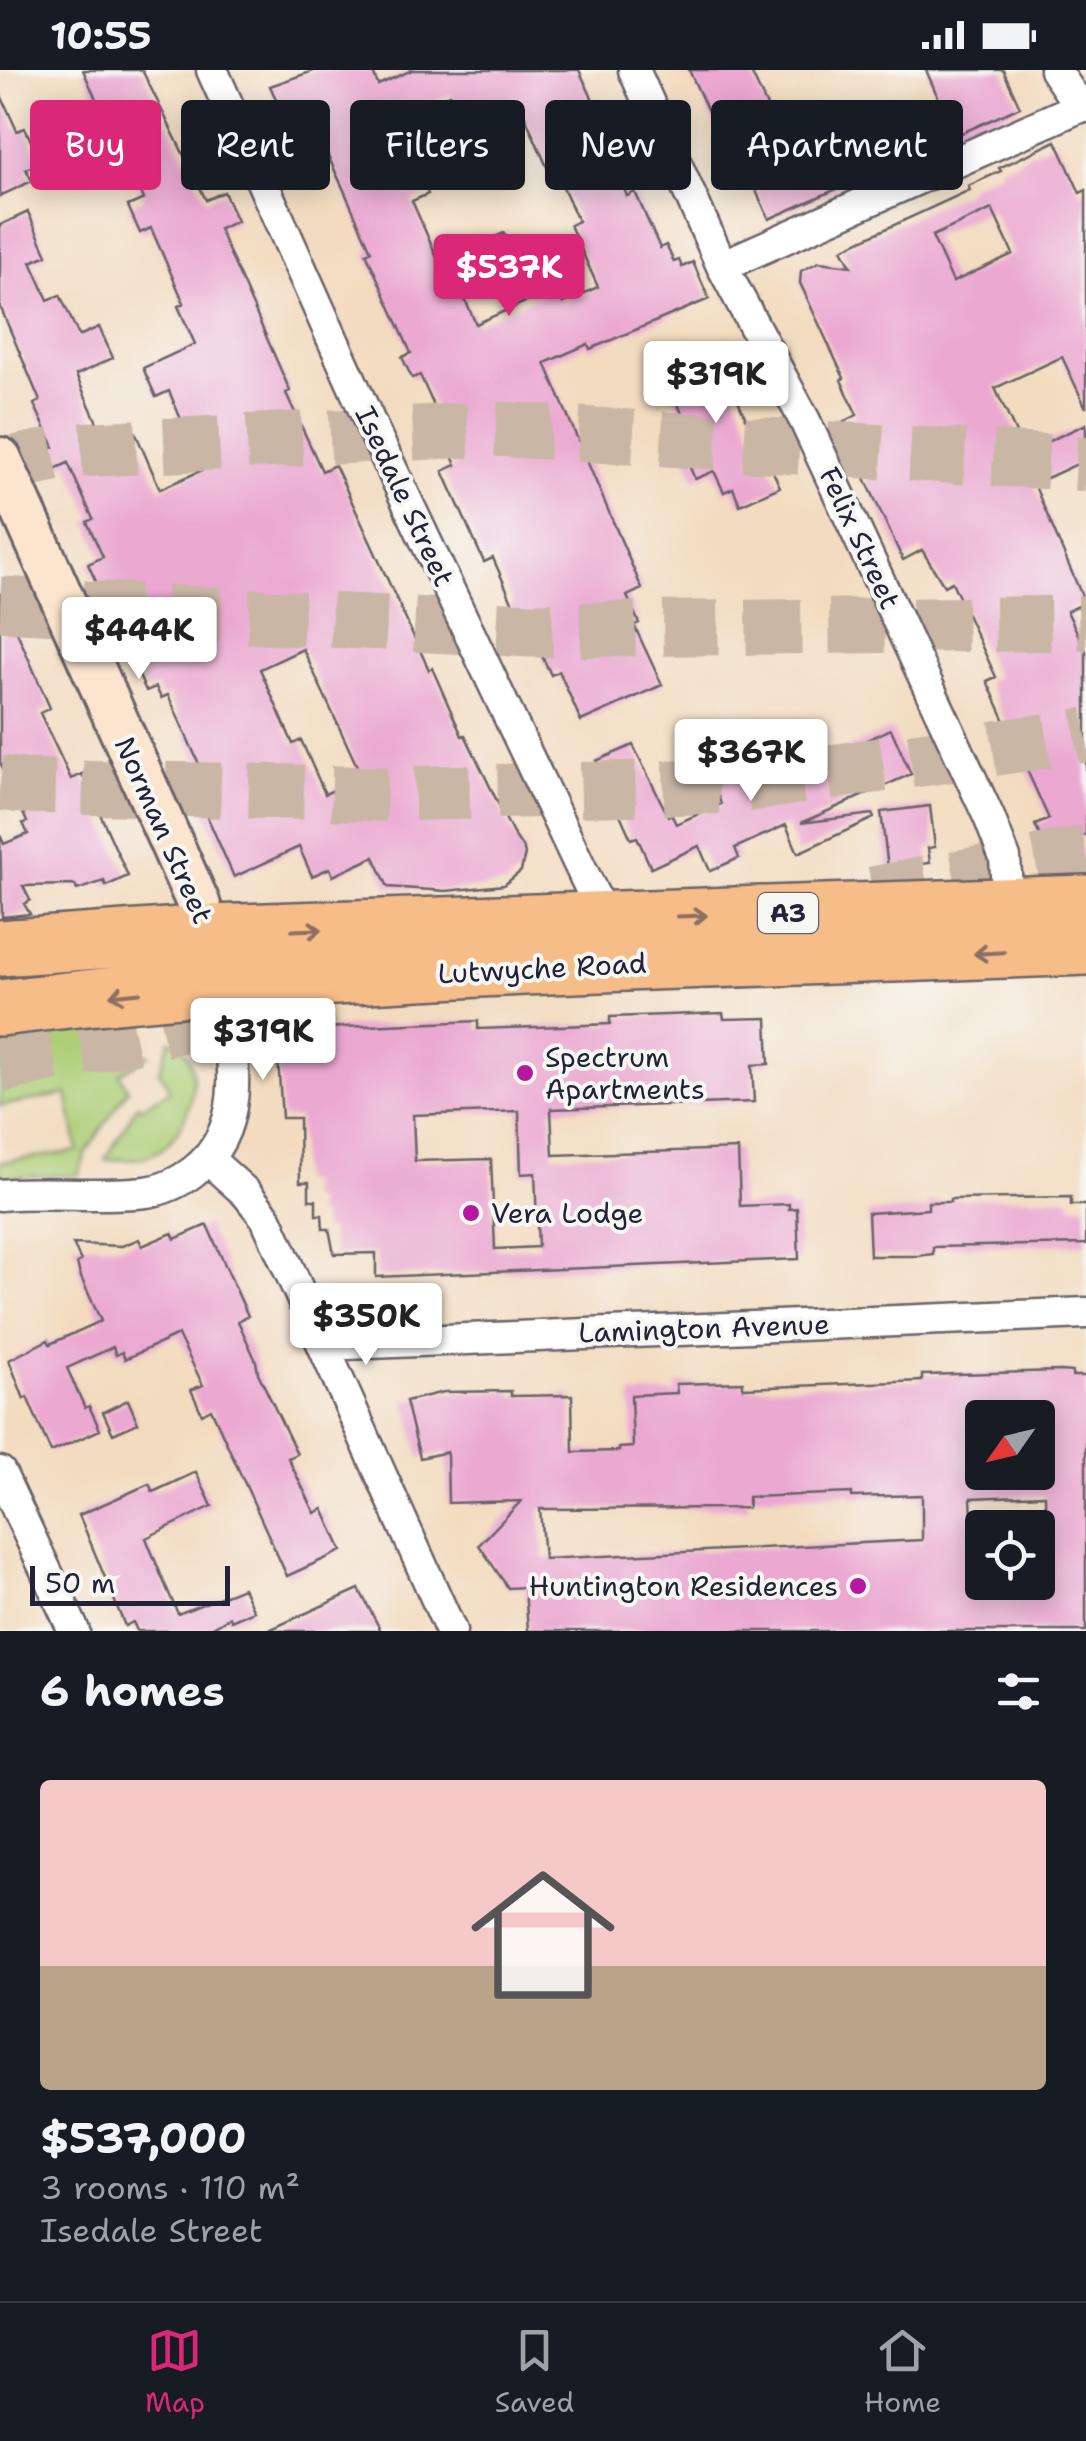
<!DOCTYPE html>
<html lang="en">
<head>
<meta charset="utf-8">
<style>
  body { margin:0; font-family:"Shantell Sans",sans-serif; background:#20242c; color:#f1f3f6; height:100vh; display:flex; flex-direction:column; font-size:38px; white-space:nowrap }
  * { box-sizing:border-box; margin:0 }
  p { font-size:32px; color:#9ea1a6 }
  .icon { flex:none; width:55px; height:55px; fill:none; stroke:currentColor; stroke-width:2; stroke-linecap:round; stroke-linejoin:round }
  .map { position:relative; height:1561px; overflow:hidden }
  .drawer { display:flex; flex-direction:column; background:#171b24; flex:1 }
  .drawer>* { flex:none }
  .hud { position:absolute; left:30px; top:30px; width:1028px; height:90px; display:flex; gap:20px }
  .needle { width:65px; rotate:236deg }
  .tools { position:absolute; left:965px; top:1330px; display:grid; gap:20px }
  .tools a { display:grid; place-items:center; width:90px; height:90px; border-radius:10px; background:#171b24; box-shadow:0 5px 25px #0003; font-size:50px }
  .scale { position:absolute; left:30px; bottom:25px; width:200px; box-sizing:border-box; padding-left:10px; border:5px solid #22223b; border-top:0; font-size:28px; line-height:35px; white-space:nowrap; color:#22223b; -webkit-text-stroke:8px #f6f6f2; paint-order:stroke }
  .price { position:absolute; translate:-50% -85px; padding:0 22px; border-radius:10px; background:#fff; color:#222; font-size:32px; line-height:65px; filter:drop-shadow(0 2px 5px #0008) }
  .price::after { content:''; position:absolute; left:50%; top:60px; width:30px; height:22px; margin-left:-15px; background:inherit; clip-path:polygon(0 0,100% 0,50% 100%) }
  .price.on { background:#db2777; color:#fff }
  ul { padding:0; list-style:none }
  li { display:grid; align-content:center; gap:20px; height:530px; padding:0 40px }
  li span { display:grid; place-items:center; height:310px; border-radius:10px; color:#555 }
  li>.icon { margin-inline-start:auto }
  span .icon { width:180px; height:180px; fill:#fffc; stroke-width:1 }
  li b { font-size:42px }
  h2 { display:flex; justify-content:space-between; align-items:center; height:120px; padding:0 40px; font-size:42px }
  .chip { padding:0 35px; border-radius:10px; background:#171b24; box-shadow:0 5px 25px #0003; font-size:35px; line-height:90px }
  .chip.on { background:#db2777; color:#fff }
  .status { display:flex; justify-content:space-between; align-items:center; height:70px; padding:0 50px; background:#171b24; direction:ltr }
  .status svg { height:28px; fill:currentColor }
  .tab-bar { display:flex; justify-content:space-around; align-items:center; height:140px; border-top:2px solid #363941; background:#171b24; font-size:28px; color:#9ea1a6 }
  .tab-bar a { display:grid; justify-items:center; gap:5px }
  .tab-bar .on { color:#db2777 }
  .map>svg:first-child { display:block }
  .green { fill:#adce76; stroke:#687858; stroke-width:2.5 }
  .building { fill:#eba8d1; fill-rule:evenodd }
  .lines { fill:none; stroke-linecap:round; stroke-linejoin:round }
  .highway-tunnel { stroke:#c9b6a5; stroke-width:55; stroke-dasharray:55 28; stroke-linecap:butt }
  .street-casing { stroke:#6b6369; stroke-width:35 }
  .secondary-casing { stroke:#6b6369; stroke-width:48 }
  .highway-casing { stroke:#6b6369; stroke-width:60 }
  .street { stroke:#fff; stroke-width:30 }
  .secondary { stroke:#fce5cf; stroke-width:42 }
  .highway { stroke:#f7bd88; stroke-width:55 }
  .oneway { stroke:#8c7062 }
  .poi-dot { fill:#b5179e; stroke:#f6f6f2; stroke-width:4 }
  .labels { text-anchor:middle; stroke-width:8; stroke-linejoin:round; paint-order:stroke }
  .shield { fill:#f6f6f2; stroke:#626272; stroke-width:2.5 }
  .shield-label { font-size:25px; font-weight:bold; fill:#22223b }
  .street-label { font-size:28px; fill:#22223b; stroke:#f6f6f2 }
  .poi-label { font-size:28px; fill:#22223b; stroke:#f6f6f2; text-anchor:start }
</style>
</head>
<body>
<div class="status"><b>10:55</b><svg viewBox="0 0 49 12"><path d="M0 12V9h3v3zM5 12V6h3v6zM10 12V3h3v9zM15 12V0h3v12zM26 1h20v11H26zM47 4h2v5h-2z"/></svg></div>
<div class="map">
<svg width="1086" height="1561" viewBox="0 0 1086 1561">
  <rect width="100%" height="100%" fill="#f6f6f2"/>
  <filter id="ink" filterUnits="userSpaceOnUse"><feTurbulence type="fractalNoise" baseFrequency=".01" numOctaves="2"/><feDisplacementMap in="SourceGraphic" scale="20" xChannelSelector="R" yChannelSelector="G"/><feConvolveMatrix kernelMatrix="1 2 1 2 8 2 1 2 1" color-interpolation-filters="sRGB"/></filter>
  <filter id="wash" filterUnits="userSpaceOnUse"><feTurbulence type="fractalNoise" baseFrequency=".0048" numOctaves="4" result="noise"/><feDisplacementMap in="SourceGraphic" scale="40" xChannelSelector="R" yChannelSelector="G"/><feGaussianBlur stdDeviation="2.25" result="paint"/><feColorMatrix in="noise" values="0 0 0 0 0 0 0 0 0 0 0 0 0 0 0 0 0 1.4 0 .05"/><feComposite in="paint" operator="in"/></filter>
  <g filter="url(#wash)">
    <rect width="100%" height="100%" fill="#f3dbbf"/>
    <path class="green" d="M 134,951 L 125,980 L 149,985 L 119,1004 L 128,1019 L 87,1081 L 78,1105 L 0,1107 L 0,1092 L 78,1081 L 67,1024 L 0,1036 L 0,966 Z
      M 170,970 C 211,986 190,1061 160,1080 C 143,1091 124,1090 105,1090 L 138,1034 L 141,1038 L 170,1020 L 159,1001 Z"/>
    <g id="blocks">
      <path class="building" d="M 83,0 L 142,0 L 206,130 L 224,122 L 237,151 L 219,159 L 290,321 L 286,323 L 322,401 L 335,395 L 429,600 L 432,598 L 462,666 L 465,665 L 512,762 L 523,778 L 525,784 L 521,801 L 504,815 L 446,821 L 388,817 L 374,787 L 333,806 L 330,798 L 312,806 L 299,777 L 234,807 L 195,719 L 208,714 L 168,625 L 161,628 L 156,617 L 146,621 L 88,494 L 103,487 L 87,452 L 93,449 L 68,393 L 55,399 L 47,380 L 54,377 L 34,334 L 40,331 L 0,236 L 0,155 L 28,142 L 47,185 L 31,192 L 48,230 L 60,225 L 79,266 L 99,257 L 113,288 L 76,305 L 107,375 L 135,362 L 160,419 L 216,394 L 199,355 L 186,361 L 169,321 L 156,327 L 143,298 L 195,274 L 178,236 L 184,233 L 151,158 L 140,163 L 128,136 L 144,129 L 125,86 L 122,87 ZM 303,579 L 362,707 L 325,724 L 301,670 L 293,674 L 260,599 Z
        M 316,0 L 372,0 L 378,15 L 412,0 L 579,0 L 604,54 L 610,52 L 624,82 L 611,88 L 627,126 L 635,122 L 660,178 L 666,175 L 674,192 L 679,190 L 682,197 L 693,192 L 709,229 L 590,279 L 588,274 L 545,293 L 642,519 L 627,526 L 639,553 L 634,555 L 662,615 L 581,651 L 559,601 L 551,605 L 533,567 L 523,572 L 507,536 L 513,534 L 493,488 L 484,492 L 443,401 L 456,395 L 447,375 L 451,374 L 420,305 L 412,308 L 402,287 L 411,283 L 366,183 L 371,181 L 343,118 L 327,84 L 314,90 L 289,34 L 280,38 L 270,16 ZM 450,24 L 467,61 L 521,37 L 550,104 L 556,101 L 578,151 L 570,155 L 598,217 L 563,233 L 556,218 L 476,254 L 457,212 L 514,187 L 504,163 L 439,192 L 412,131 L 428,124 L 395,49 Z
        M 689,0 L 750,0 L 780,64 L 788,61 L 792,70 L 800,66 L 813,93 L 844,79 L 857,110 L 769,149 L 752,112 L 738,118 L 725,89 L 729,87 Z
        M 926,0 L 1003,0 L 1020,37 L 955,66 Z
        M 0,23 L 17,61 L 25,58 L 41,93 L 26,99 L 32,111 L 0,126 Z
        M 1056,71 L 1080,123 L 1086,120 L 1086,338 L 1062,287 L 995,318 L 1025,382 L 1086,354 L 1086,390 L 1034,414 L 1085,533 L 1067,541 L 1086,581 L 1086,764 L 1078,768 L 1086,798 L 1055,799 L 1035,755 L 1049,749 L 987,611 L 996,607 L 952,512 L 944,516 L 922,480 L 903,490 L 840,354 L 857,345 L 841,310 L 844,308 L 800,213 L 801,201 L 819,192 L 851,196 L 842,179 L 970,120 L 968,116 L 1001,101 L 999,98 ZM 992,139 L 1013,184 L 953,212 L 932,166 Z
        M 709,275 L 726,313 L 730,312 L 764,390 L 767,389 L 780,417 L 740,435 L 733,418 L 724,422 L 714,401 L 695,409 L 680,375 L 693,369 L 677,332 L 670,322 L 664,324 L 652,301 Z
        M 0,523 L 50,638 L 40,643 L 71,709 L 82,704 L 128,806 L 106,816 L 104,811 L 77,820 L 75,815 L 23,816 L 30,830 L 24,834 L 30,844 L 2,847 L 0,765 L 4,774 L 28,764 L 23,753 L 27,752 L 0,692 Z
        M 891,659 L 911,704 L 801,753 L 872,744 L 874,748 L 798,783 L 786,755 L 735,778 L 739,788 L 710,801 L 699,776 L 651,798 L 637,767 L 631,769 L 596,691 L 633,675 L 668,746 L 671,744 L 676,754 L 721,734 L 713,712 L 741,699 L 755,729 L 834,698 L 829,687 Z
        M 930,736 L 935,777 L 928,778 L 930,793 L 888,798 L 881,742 Z
        M 723,943 L 724,949 L 767,948 L 769,994 L 752,995 L 754,1032 L 551,1039 L 553,1085 L 738,1079 L 740,1136 L 789,1134 L 789,1139 L 797,1138 L 799,1189 L 376,1207 L 376,1183 L 334,1184 L 329,1159 L 323,1159 L 322,1145 L 316,1145 L 316,1130 L 309,1130 L 309,1112 L 300,1112 L 299,1048 L 282,1048 L 278,989 L 297,988 L 296,965 L 299,964 L 299,959 L 478,951 L 478,959 L 536,957 L 610,954 L 610,947 ZM 519,1041 L 521,1104 L 535,1103 L 538,1177 L 495,1179 L 491,1089 L 415,1091 L 413,1045 Z
        M 1071,1127 L 1071,1135 L 1086,1135 L 1086,1174 L 933,1177 L 933,1184 L 918,1186 L 870,1186 L 868,1143 L 928,1139 L 928,1132 L 950,1132 L 950,1129 Z
        M 207,1155 L 248,1246 L 238,1251 L 256,1291 L 258,1303 L 297,1384 L 288,1388 L 315,1443 L 323,1439 L 342,1481 L 287,1506 L 211,1339 L 202,1344 L 191,1320 L 203,1315 L 178,1265 L 125,1289 L 122,1282 L 116,1285 L 113,1277 L 67,1298 L 85,1338 L 89,1336 L 100,1360 L 51,1382 L 27,1327 L 24,1329 L 9,1290 L 48,1270 L 50,1274 L 101,1251 L 80,1205 L 77,1193 L 81,1191 L 73,1174 L 122,1176 L 139,1169 L 142,1176 L 172,1163 L 175,1169 Z
        M 1061,1301 L 1072,1302 L 1072,1306 L 1086,1306 L 1086,1561 L 528,1561 L 525,1517 L 508,1518 L 479,1475 L 521,1431 L 448,1433 L 447,1382 L 420,1388 L 406,1331 L 444,1322 L 511,1321 L 511,1326 L 572,1325 L 573,1382 L 619,1381 L 619,1378 L 633,1377 L 631,1325 L 677,1323 L 676,1314 L 743,1312 L 743,1318 L 922,1311 L 922,1305 ZM 982,1348 L 1038,1348 L 1038,1402 L 982,1402 ZM 852,1423 L 852,1427 L 922,1425 L 922,1470 L 544,1489 L 540,1439 L 748,1438 L 748,1427 ZM 1045,1425 L 1047,1498 L 1043,1498 L 1043,1512 L 975,1512 L 971,1428 Z
        M 128,1330 L 138,1353 L 113,1364 L 103,1342 Z
        M 196,1402 L 212,1436 L 146,1468 L 161,1505 L 178,1544 L 243,1518 L 254,1541 L 231,1551 L 230,1547 L 206,1561 L 137,1561 L 133,1552 L 125,1556 L 79,1445 L 149,1414 L 153,1422 Z
        M 359,1519 L 381,1561 L 267,1561 Z"/>
    </g>
  </g>
  <g filter="url(#ink)">
    <use href="#blocks" fill-opacity="0" stroke="#6b6369" stroke-width="2.5"/>
    <g class="lines">
      <path class="highway-tunnel" d="M 0,396 L 78,380 L 495,359 L 1086,394
        M 0,534 L 531,560 L 1086,553
        M 0,713 L 23,716 L 388,724 L 736,716 L 1086,665
        M 873,824 L 1086,783
        M 0,996 L 215,948 L 331,926"/>
      <g class="street-casing">
        <path id="street" d="M 212,0 L 375,364 L 605,849
          M 634,0 L 722,196 L 805,351 L 989,747 L 1005,788 L 1008,835
          M 1055,0 L 1072,25 L 1086,37
          M 722,196 L 1086,34
          M 208,1089 L 246,1123 L 266,1148 L 451,1561
          M 0,1125 C 48,1121 97,1127 146,1122 C 163,1120 181,1111 194,1101 C 252,1056 231,977 222,915
          M 323,1275 L 1086,1243
          M 0,1402 L 74,1561"/>
      </g>
      <g class="secondary-casing">
        <path id="secondary" d="M 0,389 L 198,833 L 216,889"/>
      </g>
      <g class="highway-casing">
        <path id="highway" d="M 0,878 L 209,863 L 1086,833
          M 0,938 C 360,893 724,892 1086,877"/>
      </g>
      <use href="#street" class="street"/>
      <use href="#secondary" class="secondary"/>
      <use href="#highway" class="highway"/>
    </g>
    <defs><path id="oneway-shaft" d="M-6 0H5M1.5-3L5.5 0L1.5 3" fill="none" stroke-width="1.6" stroke-linecap="round" stroke-linejoin="round" transform="scale(2.5)"/></defs>
    <g class="oneway">
      <use href="#oneway-shaft" transform="translate(692 846) rotate(-2)"/>
      <use href="#oneway-shaft" transform="translate(307 860) rotate(-2)"/>
      <use href="#oneway-shaft" transform="translate(989 883) rotate(177)"/>
      <use href="#oneway-shaft" transform="translate(125 924) rotate(174)"/>
    </g>
  </g>
  <g class="poi-dot">
    <circle cx="525" cy="1003" r="10"/>
    <circle cx="471" cy="1143" r="10"/>
    <circle cx="858" cy="1516" r="10"/>
  </g>
  <g class="labels">
    <rect class="shield" x="758" y="823" width="60" height="40" rx="8"/>
    <g class="shield-label">
      <text x="788" y="852">A3</text>
    </g>
    <g class="street-label">
      <text transform="translate(405 426) rotate(65)" y="10">Isedale Street</text>
      <text transform="translate(860 468) rotate(65)" y="10">Felix Street</text>
      <text transform="translate(164 760) rotate(66)" y="10">Norman Street</text>
      <text transform="translate(542 898) rotate(-3)" y="10">Lutwyche Road</text>
      <text transform="translate(704 1258) rotate(-2)" y="10">Lamington Avenue</text>
    </g>
    <g class="poi-label">
      <text x="545" y="997">Spectrum<tspan x="545" dy="32">Apartments</tspan></text>
      <text x="491" y="1153">Vera Lodge</text>
      <text x="838" y="1526" text-anchor="end">Huntington Residences</text>
    </g>
  </g>
</svg>
<div class="tools">
<a><svg class="needle" viewBox="-14 -14 28 28"><path d="M0-13l5 13h-10z" fill="#e53935"/><path d="M0 13l5-13h-10z" fill="#9ea1a6"/></svg></a>
<a><svg class="icon" aria-label="locate" viewBox="0 0 24 24"><circle cx="12" cy="12" r="6"/><path d="M12 2v4M12 18v4M2 12h4M18 12h4"/></svg></a>
</div>
<div class="scale">50 m</div>
<b class="price on" style="left:509px;top:249px">$537K</b>
<b class="price" style="left:716px;top:356px">$319K</b>
<b class="price" style="left:139px;top:612px">$444K</b>
<b class="price" style="left:751px;top:734px">$367K</b>
<b class="price" style="left:263px;top:1013px">$319K</b>
<b class="price" style="left:366px;top:1298px">$350K</b>
<div class="hud">
<a class="chip on">Buy</a>
<a class="chip">Rent</a>
<a class="chip">Filters</a>
<a class="chip">New</a>
<a class="chip">Apartment</a>
</div>
</div>
<section class="drawer">
<h2>6 homes<svg class="icon" aria-label="filters" viewBox="0 0 24 24"><path d="M4 7h16M4 17h16"/><circle cx="9" cy="7" r="2"/><circle cx="15" cy="17" r="2"/></svg></h2>
<ul>
<li><span style="background:linear-gradient(#f6c9c9 60%,#b9a48a 0)"><svg class="icon" aria-label="home" viewBox="0 0 24 24"><path d="M3 11l9-7 9 7M6 9v11h12V9"/></svg></span><div><b>$537,000</b><p>3 rooms · 110 m²</p><p>Isedale Street</p></div></li>
</ul>
</section>
<nav class="tab-bar">
<a class="on"><svg class="icon" aria-label="map" viewBox="0 0 24 24"><path d="M3 6l6-2 6 2 6-2v14l-6 2-6-2-6 2zM9 4v14M15 6v14"/></svg>Map</a>
<a><svg class="icon" aria-label="saved" viewBox="0 0 24 24"><path d="M7 4h10v16l-5-4-5 4z"/></svg>Saved</a>
<a><svg class="icon" aria-label="home" viewBox="0 0 24 24"><path d="M3 11l9-7 9 7M6 9v11h12V9"/></svg>Home</a>
</nav>
</body>
</html>
